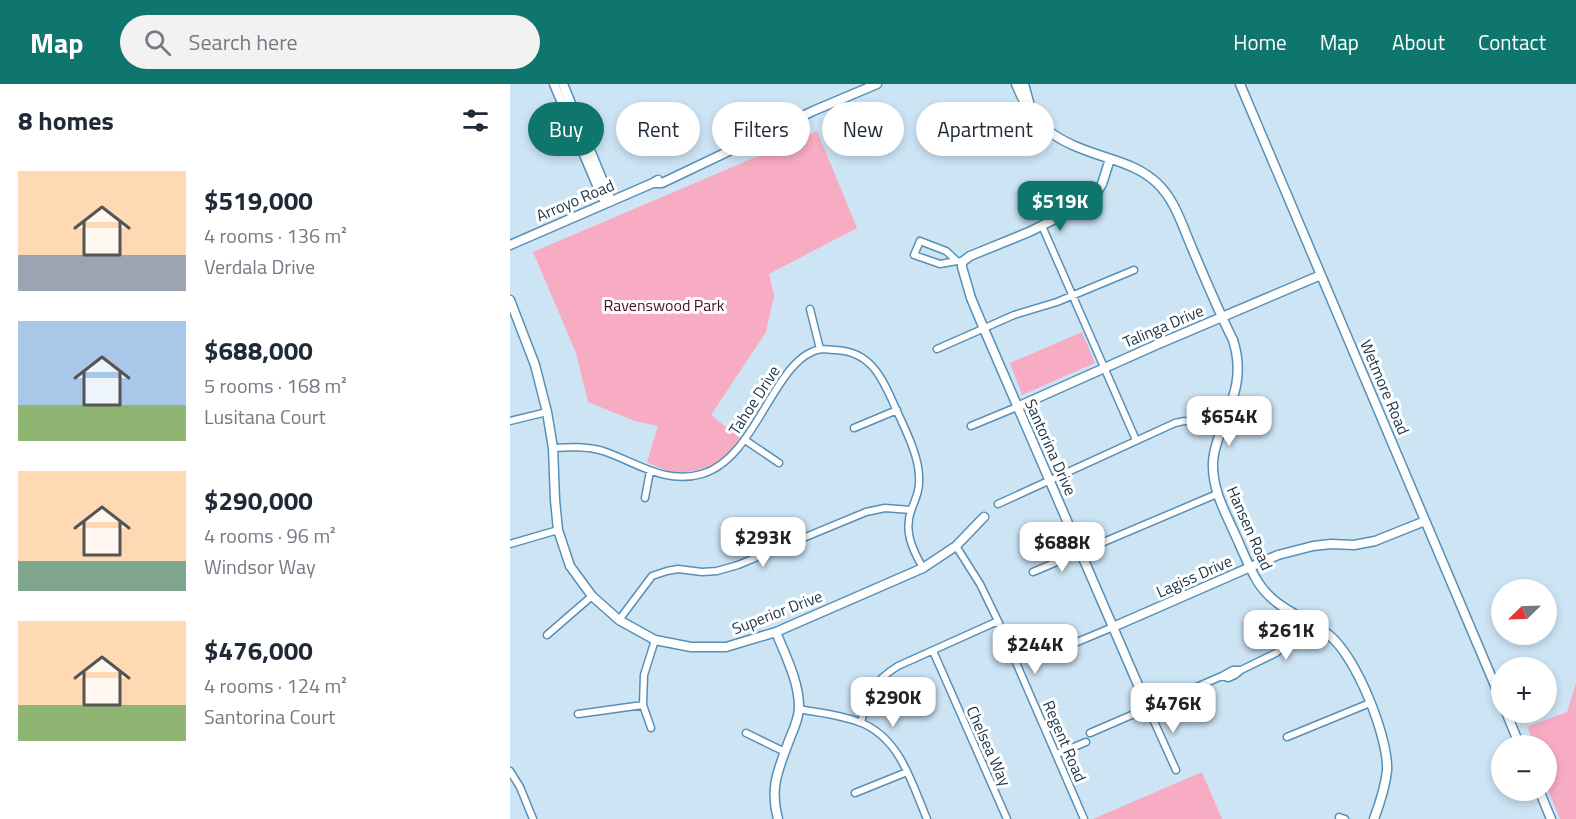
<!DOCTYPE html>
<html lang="en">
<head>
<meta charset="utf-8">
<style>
  body { margin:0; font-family:"Titillium Web",sans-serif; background:#f2f2f3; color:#1f2937; height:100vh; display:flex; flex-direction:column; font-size:22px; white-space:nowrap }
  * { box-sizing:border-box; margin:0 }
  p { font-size:20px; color:#747a83 }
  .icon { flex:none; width:33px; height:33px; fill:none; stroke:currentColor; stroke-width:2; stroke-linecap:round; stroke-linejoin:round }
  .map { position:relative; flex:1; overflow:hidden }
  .side { display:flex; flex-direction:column; background:#fff; width:510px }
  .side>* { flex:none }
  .hud { position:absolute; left:18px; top:18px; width:570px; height:54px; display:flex; gap:12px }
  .needle { width:39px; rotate:247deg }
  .tools { position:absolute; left:981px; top:495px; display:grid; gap:12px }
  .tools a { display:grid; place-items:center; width:66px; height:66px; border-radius:50%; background:#fff; box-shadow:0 3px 9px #0003; font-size:30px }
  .price { position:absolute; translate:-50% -51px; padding:0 14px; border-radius:12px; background:#fff; color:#222; font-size:20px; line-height:39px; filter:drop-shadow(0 2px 3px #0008) }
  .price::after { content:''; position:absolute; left:50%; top:36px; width:18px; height:14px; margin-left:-9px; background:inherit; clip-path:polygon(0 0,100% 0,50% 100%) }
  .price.active { background:#0f766e; color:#fff }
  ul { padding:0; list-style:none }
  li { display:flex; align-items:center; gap:18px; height:150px; padding:0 18px }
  li span { display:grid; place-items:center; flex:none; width:168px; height:120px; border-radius:0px; color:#555 }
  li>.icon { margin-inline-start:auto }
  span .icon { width:72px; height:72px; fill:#fffc; stroke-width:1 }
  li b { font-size:26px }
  h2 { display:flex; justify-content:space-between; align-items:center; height:72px; padding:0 18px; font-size:26px }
  .chip { padding:0 21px; border-radius:27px; background:#fff; box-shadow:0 3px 9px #0003; font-size:21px; line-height:54px }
  .chip.active { background:#0f766e; color:#fff }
  header { display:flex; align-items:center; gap:36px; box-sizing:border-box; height:84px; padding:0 30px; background:#0f766e; color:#fff }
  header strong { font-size:28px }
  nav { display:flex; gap:33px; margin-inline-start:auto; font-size:21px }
  .search { width:420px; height:54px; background:#f2f2f3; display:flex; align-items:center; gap:15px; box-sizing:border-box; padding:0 21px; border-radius:33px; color:#747a83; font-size:22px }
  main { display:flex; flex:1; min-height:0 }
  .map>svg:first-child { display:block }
  .green { fill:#f8acc3 }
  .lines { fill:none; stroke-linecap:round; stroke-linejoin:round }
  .street-casing { stroke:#5790b7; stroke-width:9 }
  .secondary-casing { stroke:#5790b7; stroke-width:11 }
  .street { stroke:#fff; stroke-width:6 }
  .secondary { stroke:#fff; stroke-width:8 }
  .labels { text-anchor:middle; stroke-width:6; stroke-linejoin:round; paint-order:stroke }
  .street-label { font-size:16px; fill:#1c3444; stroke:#fff }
  .park-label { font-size:16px; fill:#4b1128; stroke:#fff }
</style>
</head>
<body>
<header>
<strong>Map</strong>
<div class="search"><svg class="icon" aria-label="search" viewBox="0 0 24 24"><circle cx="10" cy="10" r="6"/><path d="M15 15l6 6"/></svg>Search here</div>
<nav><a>Home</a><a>Map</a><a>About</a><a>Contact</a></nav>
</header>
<main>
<section class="side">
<h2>8 homes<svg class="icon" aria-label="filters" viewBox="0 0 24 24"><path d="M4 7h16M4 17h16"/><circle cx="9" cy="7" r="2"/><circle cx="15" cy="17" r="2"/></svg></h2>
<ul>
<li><span style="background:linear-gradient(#ffd9b3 70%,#9aa5b1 0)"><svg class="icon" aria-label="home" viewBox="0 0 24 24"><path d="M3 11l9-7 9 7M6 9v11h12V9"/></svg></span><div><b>$519,000</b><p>4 rooms · 136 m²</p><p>Verdala Drive</p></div></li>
<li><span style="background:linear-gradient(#a9c7e8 70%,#8fb573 0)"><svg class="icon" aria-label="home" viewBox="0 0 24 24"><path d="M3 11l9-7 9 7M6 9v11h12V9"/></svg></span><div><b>$688,000</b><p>5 rooms · 168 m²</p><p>Lusitana Court</p></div></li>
<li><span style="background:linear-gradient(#ffd9b3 75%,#7fa58c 0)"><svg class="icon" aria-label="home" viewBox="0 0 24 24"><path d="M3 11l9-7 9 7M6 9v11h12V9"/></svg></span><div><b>$290,000</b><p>4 rooms · 96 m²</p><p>Windsor Way</p></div></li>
<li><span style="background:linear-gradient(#ffd9b3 70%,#8fb573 0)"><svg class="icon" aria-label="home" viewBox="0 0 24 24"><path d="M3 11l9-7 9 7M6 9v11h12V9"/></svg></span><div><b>$476,000</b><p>4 rooms · 124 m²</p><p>Santorina Court</p></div></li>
</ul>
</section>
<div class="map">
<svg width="1066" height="735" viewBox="0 0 1066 735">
  <rect width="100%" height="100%" fill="#cde4f5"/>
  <path class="green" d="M 307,47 L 347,144 L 259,190 L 264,212 L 256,248 L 201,331 L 230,354 C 224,361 218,370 210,376 C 196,386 171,392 155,386 C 149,384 143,381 137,378 L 148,342 L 125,337 L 78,318 L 66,269 L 23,168 Z
    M 572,248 L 585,279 L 512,311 L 500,279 Z
    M 1066,599 L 1066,735 L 1050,735 L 1037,704 L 1036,662 L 1025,661 L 1017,643 L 1057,628 Z
    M 692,688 L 712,735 L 583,735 Z"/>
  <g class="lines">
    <g class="street-casing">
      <path id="street" d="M 532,142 L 626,356
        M 447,177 L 436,167 L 410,157 L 404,171 L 430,180 L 447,177 L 452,178
        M 300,225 L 310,265
        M 427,265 L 504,231 L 547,218 L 624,186
        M 0,337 L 37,328
        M 461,342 L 507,323
        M 344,344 L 387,326
        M 235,356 L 269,379
        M 43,364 C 59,363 76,362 93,367 C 126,378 155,401 192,390 C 248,374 264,271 312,265 C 316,265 321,266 325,266 C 362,267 373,296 386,325 C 395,345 409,372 409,393 C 410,405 406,414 402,424 C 393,446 402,465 413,484
        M 135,414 L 140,387
        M 488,420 L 665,339 C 684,334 694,338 712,344
        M 0,460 L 48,446
        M 446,462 L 470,500 L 488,537 L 574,735
        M 523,488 L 707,410
        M 109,536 L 142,492 L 157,487 L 168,485 L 192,488 L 207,487 L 228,481 L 356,428 L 375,424 L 401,426
        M 37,551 L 82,512
        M 560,561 L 603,543
        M 423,567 L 497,735
        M 712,592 L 718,594 L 725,591 L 731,586 L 766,569 L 780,557 L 794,536
        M 638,624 L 666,686
        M 289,625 C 310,629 334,631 354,640 C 391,657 402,700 417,735
        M 68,630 L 133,621
        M 351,638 C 359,609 362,598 388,582 L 488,537
        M 141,644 L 133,621 L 134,591 L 145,556
        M 236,649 L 275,668
        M 580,649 L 712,592 L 723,586 L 731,586
        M 777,653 L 860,619
        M 547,670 L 576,658
        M 0,687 L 10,703 L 23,735
        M 345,709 L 397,688
        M 829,733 L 835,735"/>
    </g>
    <g class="secondary-casing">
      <path id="secondary" d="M 44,0 L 92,113 L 96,119
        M 53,0 L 101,117
        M 506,0 C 525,48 552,59 598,74 C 617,80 633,86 647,99 C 665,116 672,141 682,164 C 695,195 708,226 723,256 C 734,290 724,313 712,344 C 708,355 703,367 703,379 C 702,404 714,426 724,448 C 731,463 737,479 745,493 C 762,525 793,531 819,551 C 846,572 879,654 877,687 C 875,704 870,719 864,735
        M 514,0 L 519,18
        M 730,0 L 992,618
        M 600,75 L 592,100 L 585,112 L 577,119 L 519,148 L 460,172 L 452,178 L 452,183 L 461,214 L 474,245 L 638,624
        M 143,99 L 152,99 L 303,27 L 367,0
        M 0,161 L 143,99 L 148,96
        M 0,216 L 25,281 L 37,328 L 43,364 L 45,416 L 48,446 L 60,482 L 82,512 L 109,536 L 145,556 L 181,563 L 216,563 L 266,548 L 413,484 L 446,462 L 474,433
        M 507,323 L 646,261 L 811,191
        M 603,543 L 768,471 L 803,462 L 821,460 L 844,461 L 865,457 L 915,437
        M 266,548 C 275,571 289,597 289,623 C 289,633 284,645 280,654 C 269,684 259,703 268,735
        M 996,628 L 1010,662
        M 1029,706 L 1041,735"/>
    </g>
    <use href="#street" class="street"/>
    <use href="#secondary" class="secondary"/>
  </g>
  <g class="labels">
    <g class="street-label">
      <text transform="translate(65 116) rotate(-23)" y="6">Arroyo Road</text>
      <text transform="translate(653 242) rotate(-23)" y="6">Talinga Drive</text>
      <text transform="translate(875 303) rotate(67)" y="6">Wetmore Road</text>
      <text transform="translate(244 316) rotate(-57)" y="6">Tahoe Drive</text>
      <text transform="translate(541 363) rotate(66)" y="6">Santorina Drive</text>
      <text transform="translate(740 444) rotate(66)" y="6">Hansen Road</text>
      <text transform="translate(684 492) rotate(-24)" y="6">Lagiss Drive</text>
      <text transform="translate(267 528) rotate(-21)" y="6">Superior Drive</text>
      <text transform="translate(555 657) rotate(67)" y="6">Regent Road</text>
      <text transform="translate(479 662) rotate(66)" y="6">Chelsea Way</text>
    </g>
    <g class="park-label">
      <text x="154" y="227">Ravenswood Park</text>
    </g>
  </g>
</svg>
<div class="tools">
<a><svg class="needle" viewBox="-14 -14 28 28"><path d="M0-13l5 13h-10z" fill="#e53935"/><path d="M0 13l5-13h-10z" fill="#747a83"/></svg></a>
<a>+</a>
<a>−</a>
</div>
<b class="price active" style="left:550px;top:148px">$519K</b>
<b class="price" style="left:719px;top:363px">$654K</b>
<b class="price" style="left:253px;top:484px">$293K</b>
<b class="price" style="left:552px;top:489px">$688K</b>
<b class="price" style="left:776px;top:577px">$261K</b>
<b class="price" style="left:525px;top:591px">$244K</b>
<b class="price" style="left:383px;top:644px">$290K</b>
<b class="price" style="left:663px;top:650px">$476K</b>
<div class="hud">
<a class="chip active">Buy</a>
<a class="chip">Rent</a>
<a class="chip">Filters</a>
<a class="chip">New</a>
<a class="chip">Apartment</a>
</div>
</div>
</main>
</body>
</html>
